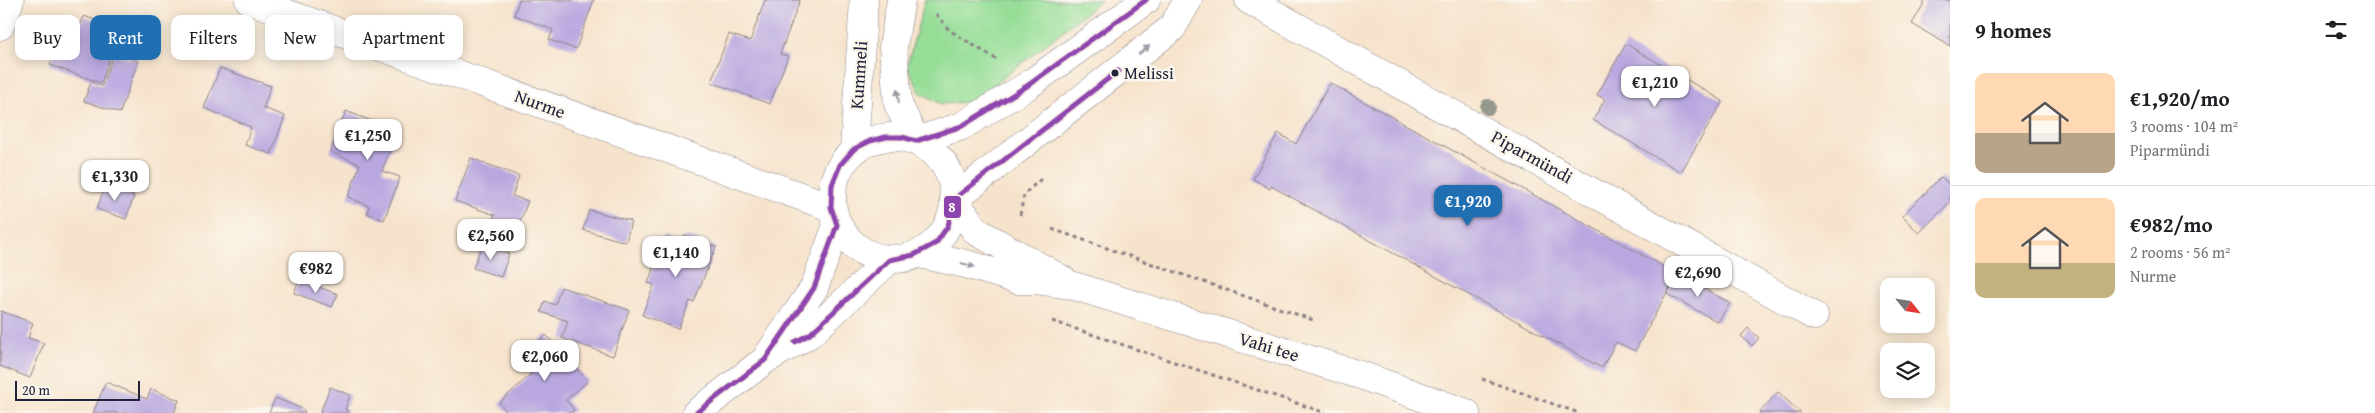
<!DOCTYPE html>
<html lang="en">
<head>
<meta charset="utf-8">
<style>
  body { margin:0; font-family:"Gentium Book Plus",serif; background:#f2f2f2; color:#202124; height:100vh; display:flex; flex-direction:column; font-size:19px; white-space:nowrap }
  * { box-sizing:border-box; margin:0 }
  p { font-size:16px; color:#757577 }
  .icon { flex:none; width:28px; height:28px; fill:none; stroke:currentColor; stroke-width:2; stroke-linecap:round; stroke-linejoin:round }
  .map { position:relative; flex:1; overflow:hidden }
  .panel { display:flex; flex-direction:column; background:#fff; width:425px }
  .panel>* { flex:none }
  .guide { position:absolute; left:15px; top:15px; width:475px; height:45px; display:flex; gap:10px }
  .needle { width:32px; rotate:120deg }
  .controls { position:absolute; left:1880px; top:278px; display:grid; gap:10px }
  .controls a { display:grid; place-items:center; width:55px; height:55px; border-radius:10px; background:#fff; box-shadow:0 2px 12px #0003; font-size:25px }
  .scale { position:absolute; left:15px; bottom:12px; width:125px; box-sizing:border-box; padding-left:5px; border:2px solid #22223b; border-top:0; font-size:14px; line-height:18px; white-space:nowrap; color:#22223b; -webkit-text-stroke:4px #fbf7ec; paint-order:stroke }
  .price { position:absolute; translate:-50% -42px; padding:0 11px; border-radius:10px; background:#fff; color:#222; font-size:16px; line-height:32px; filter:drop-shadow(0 1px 2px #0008) }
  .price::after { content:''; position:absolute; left:50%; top:30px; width:15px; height:11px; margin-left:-8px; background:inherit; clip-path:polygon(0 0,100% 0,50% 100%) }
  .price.current { background:#1f6fb2; color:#fff }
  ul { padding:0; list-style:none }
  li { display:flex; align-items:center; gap:15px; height:125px; padding:0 25px }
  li+li { border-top:1px solid #e0e0e0 }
  li span { display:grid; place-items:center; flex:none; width:140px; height:100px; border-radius:10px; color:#555 }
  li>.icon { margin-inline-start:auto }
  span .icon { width:60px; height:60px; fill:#fffc; stroke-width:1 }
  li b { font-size:21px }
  h2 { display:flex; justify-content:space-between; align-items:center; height:60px; padding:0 25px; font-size:21px }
  .pill { padding:0 18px; border-radius:10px; background:#fff; box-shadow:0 2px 12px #0003; font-size:18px; line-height:45px }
  .pill.current { background:#1f6fb2; color:#fff }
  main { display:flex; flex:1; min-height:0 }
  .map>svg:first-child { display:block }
  .green { fill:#96de98; stroke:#5c806a }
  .building { fill:#b9a8e0 }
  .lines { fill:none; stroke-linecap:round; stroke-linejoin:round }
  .minor-casing { stroke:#8c8284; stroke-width:29 }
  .tertiary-casing { stroke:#8c8284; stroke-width:29 }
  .path { stroke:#8c8284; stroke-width:3; stroke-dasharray:4 4; stroke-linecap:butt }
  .minor { stroke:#fff; stroke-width:28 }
  .tertiary { stroke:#fff; stroke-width:28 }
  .bus-1-casing { stroke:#fbf7ec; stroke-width:9 }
  .bus-1 { stroke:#8e44ad; stroke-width:5 }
  .tree { fill:#95988c }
  .oneway { fill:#9c9ca7 }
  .bus-dot { fill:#22223b; stroke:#fbf7ec; stroke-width:2 }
  .labels { text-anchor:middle; stroke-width:5; stroke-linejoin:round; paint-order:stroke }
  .bus-label { font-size:17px; fill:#22223b; stroke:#fbf7ec; text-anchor:start }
  .street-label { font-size:18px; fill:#22223b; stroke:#fbf7ec }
  .line-badge { stroke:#fbf7ec; stroke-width:2 }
  .badge-label { font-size:14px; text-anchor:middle; font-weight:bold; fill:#fff }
</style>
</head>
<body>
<main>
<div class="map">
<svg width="1950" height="413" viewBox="0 0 1950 413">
  <rect width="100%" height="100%" fill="#fbf7ec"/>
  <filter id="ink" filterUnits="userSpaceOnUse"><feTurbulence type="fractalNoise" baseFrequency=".02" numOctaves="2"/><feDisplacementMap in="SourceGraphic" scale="10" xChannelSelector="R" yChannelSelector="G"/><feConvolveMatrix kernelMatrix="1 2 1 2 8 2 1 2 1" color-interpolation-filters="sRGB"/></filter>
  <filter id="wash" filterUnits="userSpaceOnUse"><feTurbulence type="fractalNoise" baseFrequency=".0096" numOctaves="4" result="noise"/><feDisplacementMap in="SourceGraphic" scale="20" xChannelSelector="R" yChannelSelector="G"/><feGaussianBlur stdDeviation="1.12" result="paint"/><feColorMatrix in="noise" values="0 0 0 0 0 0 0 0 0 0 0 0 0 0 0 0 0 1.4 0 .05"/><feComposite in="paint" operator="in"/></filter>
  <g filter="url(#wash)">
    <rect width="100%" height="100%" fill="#f6e3cc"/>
    <path class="green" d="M 925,0 L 1102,0 L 1002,79 L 967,102 L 941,104 L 920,92 L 907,66 Z"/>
    <g id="blocks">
      <path class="building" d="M 519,0 L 594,0 L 576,49 L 549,40 L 553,30 L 514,15 Z
        M 765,0 L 800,0 L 780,54 L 788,56 L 770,104 L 711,82 L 729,34 L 750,41 Z
        M 1926,0 L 1950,0 L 1950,46 L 1912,24 Z
        M 84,16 L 120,29 L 101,83 L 50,65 L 66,19 L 81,24 Z
        M 1626,44 L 1723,101 L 1681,172 L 1593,120 L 1605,99 L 1597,95 Z
        M 114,53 L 138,61 L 120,113 L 84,101 L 91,82 L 102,86 Z
        M 220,68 L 271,86 L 263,108 L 285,116 L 271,154 L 245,145 L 251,127 L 204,108 Z
        M 1330,83 L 1677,274 L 1635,351 L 1616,342 L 1602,368 L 1271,186 L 1270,189 L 1253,179 L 1278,133 L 1296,144 Z
        M 346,111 L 397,131 L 382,171 L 400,177 L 384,220 L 367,213 L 369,206 L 348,197 L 360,164 L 330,152 Z
        M 471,158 L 519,176 L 512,196 L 528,201 L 510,247 L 486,238 L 495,215 L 455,201 Z
        M 1941,177 L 1950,185 L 1950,202 L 1919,233 L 1902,216 Z
        M 105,186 L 134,196 L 126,219 L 97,209 Z
        M 589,210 L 631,221 L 626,242 L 583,230 Z
        M 685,235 L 716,247 L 694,302 L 690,301 L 678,329 L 642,315 L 654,285 L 648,283 L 654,266 L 648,264 L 654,246 L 660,248 L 665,237 L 682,244 Z
        M 482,245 L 509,254 L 501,277 L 473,268 Z
        M 1678,274 L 1730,303 L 1718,322 L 1667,294 Z
        M 299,280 L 338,294 L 332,307 L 294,293 Z
        M 561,287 L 629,310 L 613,356 L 562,338 L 568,321 L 541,312 L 545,301 L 555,305 Z
        M 1,311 L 33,323 L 28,338 L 44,343 L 30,378 L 0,366 Z
        M 1748,328 L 1759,338 L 1752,346 L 1741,336 Z
        M 546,335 L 588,381 L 566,400 L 574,410 L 571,413 L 508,413 L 499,403 L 531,374 L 518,360 Z
        M 106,382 L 147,399 L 151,389 L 179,400 L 174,413 L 93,413 Z
        M 330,387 L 350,395 L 345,409 L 347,410 L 347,413 L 320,413 Z
        M 1778,392 L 1801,413 L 1759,413 Z
        M 275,398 L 303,409 L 305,413 L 269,413 Z"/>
    </g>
  </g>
  <g filter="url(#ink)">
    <use href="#blocks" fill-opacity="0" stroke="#8c8284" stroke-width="1"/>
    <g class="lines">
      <g class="minor-casing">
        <path id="minor" d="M 249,0 L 831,207
          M 901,0 L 893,47 L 898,104 L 916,141 L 962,126 L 1027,86 L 1146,0
          M 1249,0 L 1814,316
          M 0,26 L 10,0
          M 854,149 L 864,0
          M 920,254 L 966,264 L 1019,280 L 1035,280 L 1071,285 L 1363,376 L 1466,413
          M 1063,280 L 976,231 L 954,199 L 1172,28 L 1188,0"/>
      </g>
      <g class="tertiary-casing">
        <path id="tertiary" d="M832 198a61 61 0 1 1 122 0a61 61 0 1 1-122 0Z
          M 769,354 L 814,288 L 837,225
          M 696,413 L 765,360 L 810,334 L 889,260"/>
      </g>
      <path class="path" d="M 936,14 L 949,30 L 999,61
        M 1020,215 L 1024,194 L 1041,179
        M 1052,229 L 1316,321
        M 1052,321 L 1326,413
        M 1482,379 L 1579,413"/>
      <use href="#minor" class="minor"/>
      <use href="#tertiary" class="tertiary"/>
      <g class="bus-1-casing">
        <path id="bus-1" d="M 795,342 L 810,334 L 889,260 L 914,255 L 936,243 L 948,226 L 954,199 L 1118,71
          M 696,413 L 765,360 L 814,288 L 837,225 L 831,207 L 832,185 L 840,165 L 854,149 L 870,141 L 886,137 L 902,137 L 916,141 L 962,126 L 1027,86 L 1146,0"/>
      </g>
      <use href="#bus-1" class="bus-1"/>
    </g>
    <circle class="tree" cx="1488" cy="107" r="8"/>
    <defs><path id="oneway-solid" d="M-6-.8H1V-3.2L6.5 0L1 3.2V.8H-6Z" transform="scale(1.25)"/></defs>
    <g class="oneway">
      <use href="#oneway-solid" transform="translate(1144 50) rotate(-38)"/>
      <use href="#oneway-solid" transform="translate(898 96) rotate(-97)"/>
      <use href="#oneway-solid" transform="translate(968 265) rotate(15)"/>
    </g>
  </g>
  <circle class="bus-dot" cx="1115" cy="73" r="4.5"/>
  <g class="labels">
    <g class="bus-label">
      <text x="1124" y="79">Melissi</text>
    </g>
    <g class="street-label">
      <text transform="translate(859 75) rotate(-86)" y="6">Kummeli</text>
      <text transform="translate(540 104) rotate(20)" y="6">Nurme</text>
      <text transform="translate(1532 157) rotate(29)" y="6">Piparmündi</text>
      <text transform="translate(1269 347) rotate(17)" y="6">Vahi tee</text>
    </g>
  </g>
  <rect class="line-badge" x="943" y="195" width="19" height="24" rx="5" fill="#8e44ad"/>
  <g class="badge-label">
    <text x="952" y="212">8</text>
  </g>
</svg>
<div class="controls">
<a><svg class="needle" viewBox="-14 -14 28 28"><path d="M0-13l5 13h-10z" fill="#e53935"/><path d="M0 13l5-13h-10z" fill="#757577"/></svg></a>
<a><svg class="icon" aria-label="layers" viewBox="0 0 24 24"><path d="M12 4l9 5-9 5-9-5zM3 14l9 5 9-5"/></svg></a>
</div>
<div class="scale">20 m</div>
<b class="price" style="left:1655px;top:108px">€1,210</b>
<b class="price" style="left:368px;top:161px">€1,250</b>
<b class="price" style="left:115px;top:202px">€1,330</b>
<b class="price current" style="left:1468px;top:227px">€1,920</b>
<b class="price" style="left:491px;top:261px">€2,560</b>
<b class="price" style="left:676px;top:278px">€1,140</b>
<b class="price" style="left:316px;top:294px">€982</b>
<b class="price" style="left:1698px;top:298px">€2,690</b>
<b class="price" style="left:545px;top:382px">€2,060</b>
<div class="guide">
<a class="pill">Buy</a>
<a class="pill current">Rent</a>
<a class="pill">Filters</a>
<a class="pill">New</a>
<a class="pill">Apartment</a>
</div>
</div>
<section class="panel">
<h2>9 homes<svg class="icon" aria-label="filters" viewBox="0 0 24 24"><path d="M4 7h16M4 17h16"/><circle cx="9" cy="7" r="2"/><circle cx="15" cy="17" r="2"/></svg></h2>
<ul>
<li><span style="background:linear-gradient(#ffd9b3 60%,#b9a48a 0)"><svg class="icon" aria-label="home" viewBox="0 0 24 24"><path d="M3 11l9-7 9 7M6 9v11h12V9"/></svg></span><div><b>€1,920/mo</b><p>3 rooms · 104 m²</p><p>Piparmündi</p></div></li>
<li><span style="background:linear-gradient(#ffd9b3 65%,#c2b280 0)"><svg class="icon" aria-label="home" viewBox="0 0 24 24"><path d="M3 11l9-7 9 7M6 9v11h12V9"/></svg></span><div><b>€982/mo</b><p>2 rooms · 56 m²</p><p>Nurme</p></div></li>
</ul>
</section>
</main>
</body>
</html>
